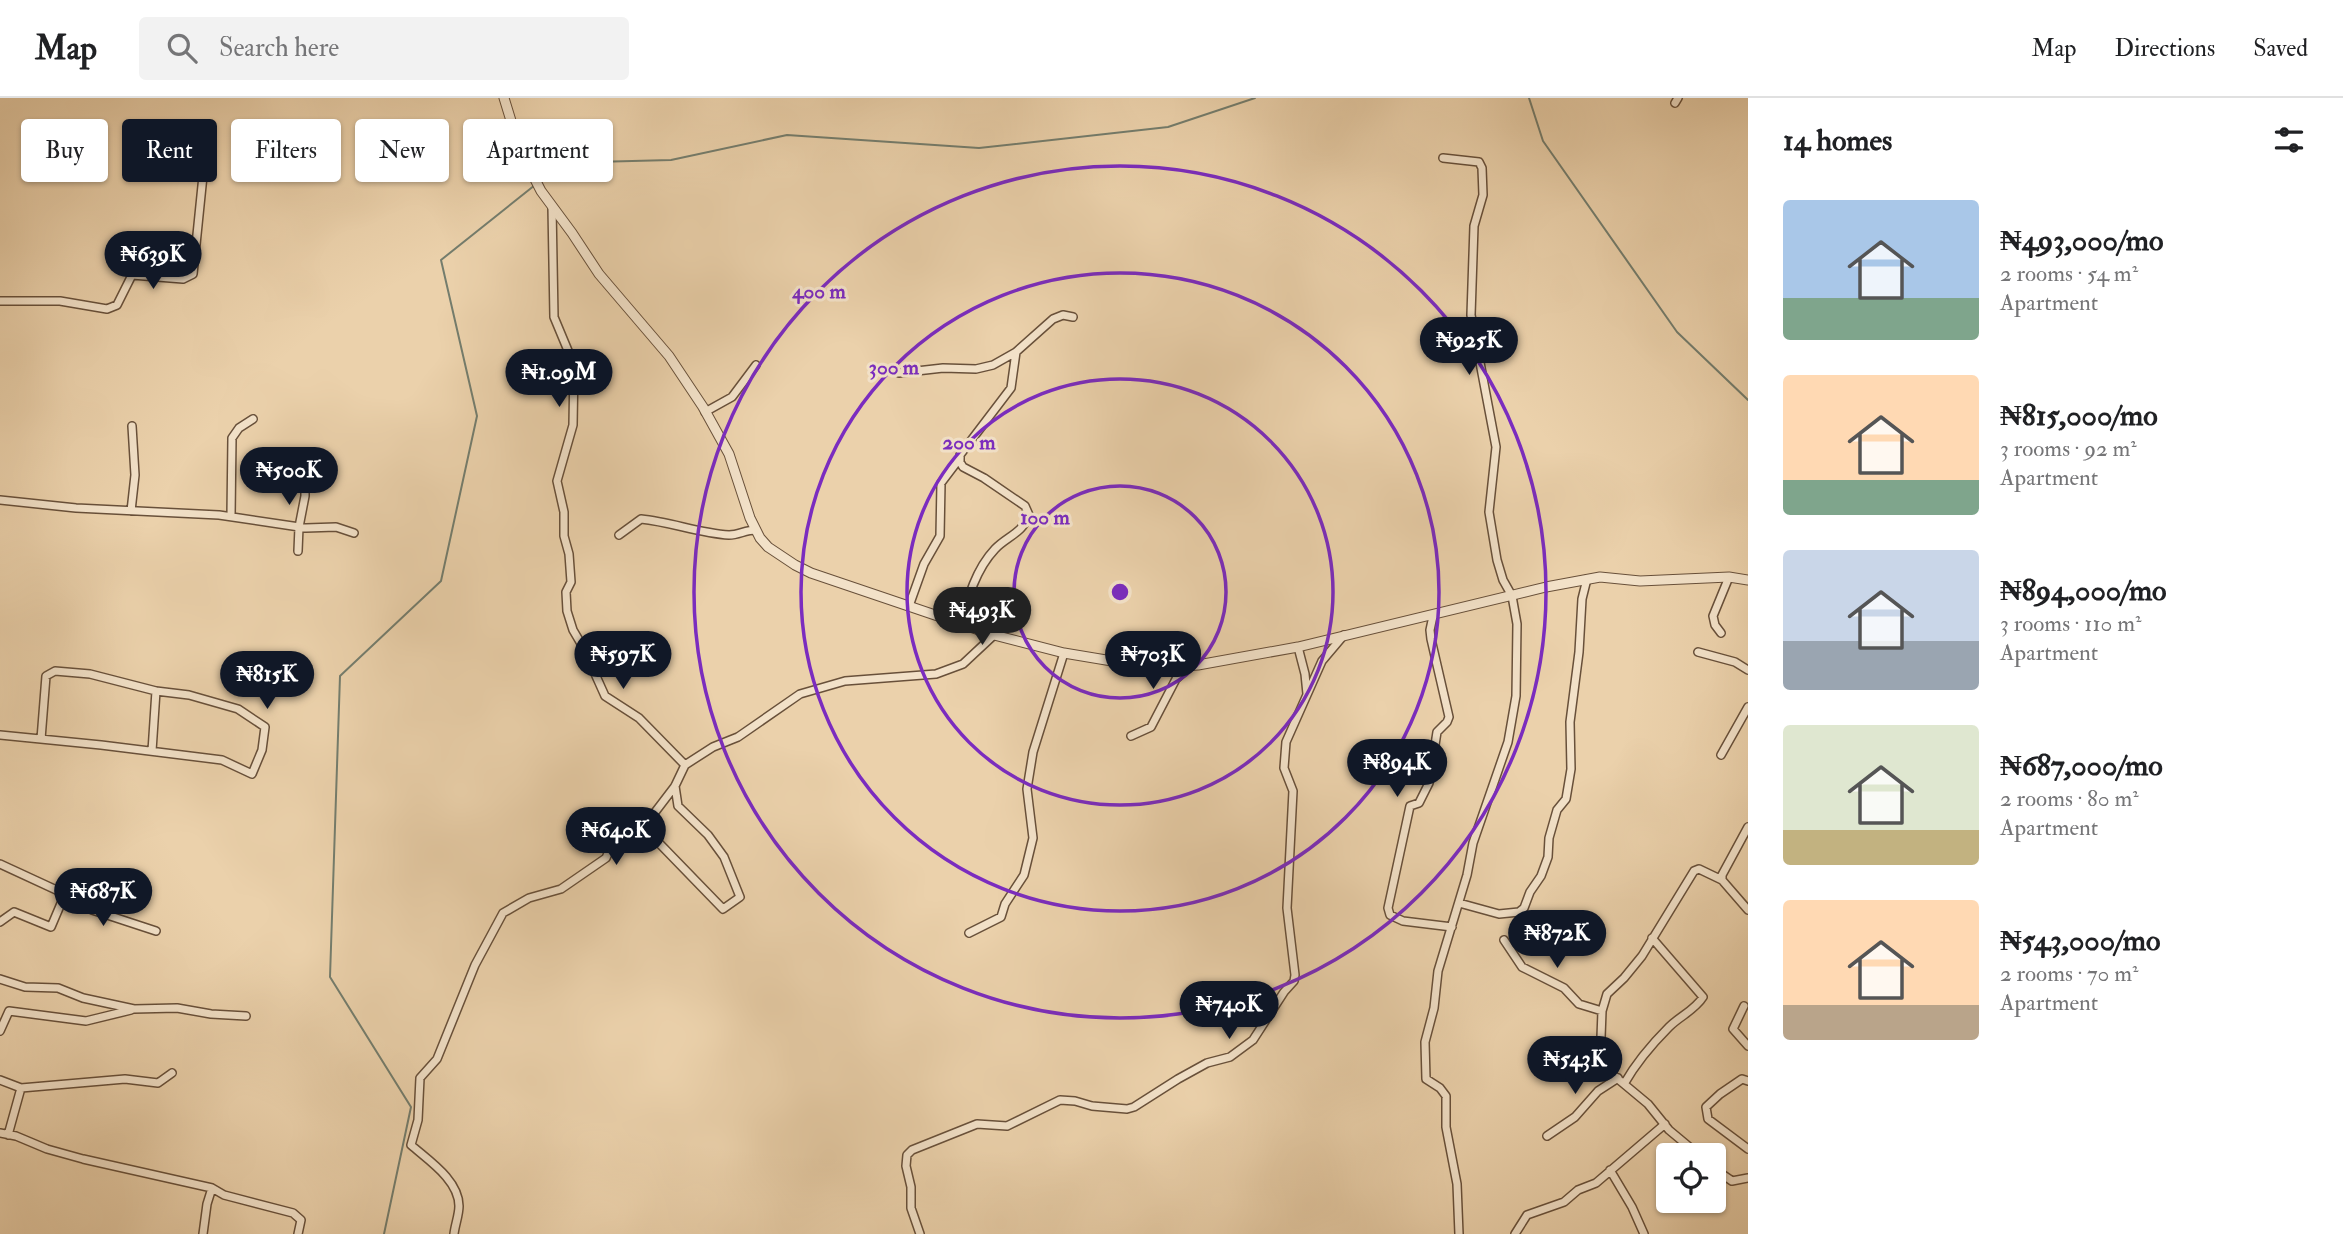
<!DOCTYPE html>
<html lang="en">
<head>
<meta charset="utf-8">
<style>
  body { margin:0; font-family:"IM FELL Double Pica",serif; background:#f2f2f2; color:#202124; height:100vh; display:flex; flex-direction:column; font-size:26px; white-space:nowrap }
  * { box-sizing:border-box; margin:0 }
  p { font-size:23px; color:#757577 }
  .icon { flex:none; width:38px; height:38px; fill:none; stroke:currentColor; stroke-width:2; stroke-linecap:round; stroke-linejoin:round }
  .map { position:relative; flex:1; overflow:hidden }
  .panel { display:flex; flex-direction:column; background:#fff; width:595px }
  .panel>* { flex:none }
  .guide { position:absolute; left:21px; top:21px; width:665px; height:63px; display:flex; gap:14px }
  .controls { position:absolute; left:1656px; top:1045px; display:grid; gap:14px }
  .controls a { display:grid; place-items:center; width:70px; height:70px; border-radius:7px; background:#fff; box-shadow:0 2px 5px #0004; font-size:35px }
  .price { position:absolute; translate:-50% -60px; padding:0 16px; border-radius:24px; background:#111827; color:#fff; font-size:23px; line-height:46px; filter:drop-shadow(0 2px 4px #0008) }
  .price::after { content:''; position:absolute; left:50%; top:42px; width:21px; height:16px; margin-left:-10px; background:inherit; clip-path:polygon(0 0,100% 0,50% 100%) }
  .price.current { background:#222; color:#fff }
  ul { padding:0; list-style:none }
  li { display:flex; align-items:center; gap:21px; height:175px; padding:0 35px }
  li span { display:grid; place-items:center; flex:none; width:196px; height:140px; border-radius:7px; color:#555 }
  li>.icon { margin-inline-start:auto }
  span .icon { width:84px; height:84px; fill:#fffc; stroke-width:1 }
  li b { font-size:30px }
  h2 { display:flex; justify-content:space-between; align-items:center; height:84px; padding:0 35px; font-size:30px }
  .pill { padding:0 24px; border-radius:7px; background:#fff; box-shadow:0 2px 5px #0004; font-size:24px; line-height:63px }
  .pill.current { background:#111827; color:#fff }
  header { display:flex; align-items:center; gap:42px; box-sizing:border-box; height:98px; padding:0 35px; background:#fff; border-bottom:2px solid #e0e0e0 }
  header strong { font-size:33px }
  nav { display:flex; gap:38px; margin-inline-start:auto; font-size:24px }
  .search { width:490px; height:63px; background:#f2f2f2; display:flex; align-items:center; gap:18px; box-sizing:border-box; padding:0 24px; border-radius:7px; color:#757577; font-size:26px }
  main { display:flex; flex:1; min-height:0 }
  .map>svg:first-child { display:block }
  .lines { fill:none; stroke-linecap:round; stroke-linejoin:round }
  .stream { stroke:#747d6d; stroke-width:2 }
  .minor-casing { stroke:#68503a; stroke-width:10 }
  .tertiary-casing { stroke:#68503a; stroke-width:11 }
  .minor { stroke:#f2e1c8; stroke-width:7 }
  .tertiary { stroke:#f2e1c8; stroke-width:9 }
  .ring { fill:none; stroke:#7b2cbf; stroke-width:3.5 }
  .centre { fill:#7b2cbf; stroke:#f2e1c8; stroke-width:3.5 }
  .ring-label { font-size:21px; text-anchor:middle; font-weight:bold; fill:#7b2cbf; stroke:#f2e1c8; stroke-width:6; stroke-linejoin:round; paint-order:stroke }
</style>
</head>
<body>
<header>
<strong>Map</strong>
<div class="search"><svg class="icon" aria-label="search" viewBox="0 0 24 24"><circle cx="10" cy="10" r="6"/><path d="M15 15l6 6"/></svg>Search here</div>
<nav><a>Map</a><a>Directions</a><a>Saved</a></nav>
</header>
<main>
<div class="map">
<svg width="1748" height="1136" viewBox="0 0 1748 1136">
  <rect width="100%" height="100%" fill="#ebd1ab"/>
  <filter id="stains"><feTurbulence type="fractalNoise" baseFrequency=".00286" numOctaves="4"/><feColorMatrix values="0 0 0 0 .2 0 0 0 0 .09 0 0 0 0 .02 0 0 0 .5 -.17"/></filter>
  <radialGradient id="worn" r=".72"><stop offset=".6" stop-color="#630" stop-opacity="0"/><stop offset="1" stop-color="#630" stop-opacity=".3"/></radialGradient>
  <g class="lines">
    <path class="stream" d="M 1529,0 L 1543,43 L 1677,234 L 1748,302
      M 539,83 L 555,65 L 671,62 L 787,37 L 979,50 L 1168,29 L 1255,0
      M 384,1136 L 411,1009 L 330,879 L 340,578 L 441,483 L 477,318 L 441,162 L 535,87"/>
    <g class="minor-casing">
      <path id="minor" d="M 1675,5 L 1678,0
        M 1443,60 L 1479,64 L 1482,70 L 1483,97 L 1474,128 L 1471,217 L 1496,349 L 1489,414 L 1497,462 L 1503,482 L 1512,498 L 1517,526 L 1516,598 L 1508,644 L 1473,745 L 1467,777 L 1438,873 L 1434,910 L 1425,944 L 1426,981 L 1440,990 L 1446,998 L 1446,1029 L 1457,1086 L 1459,1136
        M 552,109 L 554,219 L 574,267 L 573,327 L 557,383 L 564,414 L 564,438 L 569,456 L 571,484 L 566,494 L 567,513 L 573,532 L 583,549 L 605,598 L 639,620 L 685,667
        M 0,203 L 60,203 L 107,211 L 117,207 L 132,177 L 183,181 L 193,176 L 204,68
        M 899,275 L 943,270 L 976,271 L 993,267 L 1016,254
        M 705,314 L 732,299 L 756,267
        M 0,402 L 76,410 L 219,417 L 306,430 L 336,429 L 354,435
        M 131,413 L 135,377 L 132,328
        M 231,418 L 232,340 L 239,330 L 253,321
        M 619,437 L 641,421 C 671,424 699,435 729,437 C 739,437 745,432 756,432
        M 298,453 L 299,429 L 305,398 L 305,365
        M 909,508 L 924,466 L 940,438 L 941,385 L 960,360
        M 1433,518 L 1430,532 L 1431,541 L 1449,619 L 1447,624 L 1437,634 L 1429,685 L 1419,705 L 1410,708 L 1388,810 L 1390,817 L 1403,823 L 1452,829
        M 963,526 C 966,501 977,470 995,451 C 1006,439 1023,435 1029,417 L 1025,408 L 984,380 L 963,369 L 960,364 L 960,357 L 1011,290 L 1016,254 L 1053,221 L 1063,217 L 1073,219
        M 1721,535 L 1715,527 L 1713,518 L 1729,479
        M 1298,549 L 1305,576 L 1307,596
        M 1698,554 L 1735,564 L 1748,572
        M 0,637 L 101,647 L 222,662 L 252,676 L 262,652 L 265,629 L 238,611 L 189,597 L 156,593 L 152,653
        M 1131,638 L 1151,629 L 1176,581 L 1190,568
        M 41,641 L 46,578 L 55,573 L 90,576 L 156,593
        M 1721,657 L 1748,609
        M 646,726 L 658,744 L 723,811 L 740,799 L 724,759 L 708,737 L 678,708 L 675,688
        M 0,766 L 65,796 L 51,829 L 14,814 L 0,824
        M 1722,782 L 1722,777 L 1748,729
        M 65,796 L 92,812 L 156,833
        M 1459,805 L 1499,816 L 1519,814 L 1524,810 L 1530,794 L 1541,778 L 1548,759 L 1549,740 L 1557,712 L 1566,701 L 1571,671 L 1570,624 L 1579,554 L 1582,501 L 1587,481
        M 969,835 L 1001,819 L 1005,806 L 1024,777 L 1033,740 L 1027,691 L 1033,654 L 1064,555
        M 1504,842 L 1522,869 L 1564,890 L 1579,906 L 1602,913
        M 0,881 L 25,889 L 58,890 L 83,900 L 134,911 L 177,910 L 211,916 L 246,918
        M 1744,908 L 1733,931 L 1748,948
        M 0,933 L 9,913 L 86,923 L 131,912
        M 0,982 L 21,990 L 8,1037
        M 1748,983 L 1742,981 L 1720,996 L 1706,1009 L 1708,1021 L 1748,1051
        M 1624,986 C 1636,965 1652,946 1669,929 C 1680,918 1695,912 1703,899 L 1652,840
        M 21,990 L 125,981 L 158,985 L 172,975
        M 0,1035 L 16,1038 L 47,1051 L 83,1061 L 212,1090 L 224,1097 L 293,1115 L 301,1122 L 298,1136
        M 1547,1038 L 1575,1019 L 1598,993 L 1618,980
        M 1699,1057 L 1669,1032 L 1648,1006 L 1600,966 L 1602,913 L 1607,896 L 1624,880 L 1642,858 L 1694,773 L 1699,771 L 1722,782 L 1748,812
        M 1713,1070 L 1732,1083 L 1748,1080
        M 1610,1072 L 1632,1109 L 1644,1136
        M 203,1136 L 207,1106 L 212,1090
        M 454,1136 C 455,1127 459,1117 459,1108 C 459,1082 428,1062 411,1047 L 418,1022 L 420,980 L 437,961 L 475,867 L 503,815 L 529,800 L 561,791 L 606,760 L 609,753 L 646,726 L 675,688 L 685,667 L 713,649 L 738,639 L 800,596 L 845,583 L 936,576 L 963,566 L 994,537
        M 920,1136 L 911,1110 L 911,1089 L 906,1068 L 907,1057 L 912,1052 L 977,1026 L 1007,1028 L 1060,1002 L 1075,1003 L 1092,1008 L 1127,1011 L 1134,1009 L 1178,981 L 1207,965 L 1230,959 L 1253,942 L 1284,894 L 1294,883 L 1295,877 L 1287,810 L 1293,693 L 1284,670 L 1286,644 L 1322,563 L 1344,537
        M 1515,1136 L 1527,1117 L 1564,1104 L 1578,1092 L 1596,1085 L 1665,1026"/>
    </g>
    <g class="tertiary-casing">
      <path id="tertiary" d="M 504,0 L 520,52 L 541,93 L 572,135 L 599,176 L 669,258 L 703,309 L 729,356 L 750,420 L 760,440 L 768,449 L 795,467 L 811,475 L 994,537 L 1064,555 L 1154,570 L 1198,567 L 1298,549 L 1546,489 L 1600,479 L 1640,483 L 1729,479 L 1748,482"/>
    </g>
    <use href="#minor" class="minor"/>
    <use href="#tertiary" class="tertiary"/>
  </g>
  <g class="ring">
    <circle cx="1120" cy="494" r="106"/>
    <circle cx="1120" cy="494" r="213"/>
    <circle cx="1120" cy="494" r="319"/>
    <circle cx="1120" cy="494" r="426"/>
  </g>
  <circle cx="1120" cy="494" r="10" class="centre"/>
  <g class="ring-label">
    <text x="819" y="200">400 m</text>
    <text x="894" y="276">300 m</text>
    <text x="969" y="351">200 m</text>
    <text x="1045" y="426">100 m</text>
  </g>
  <rect width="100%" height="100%" filter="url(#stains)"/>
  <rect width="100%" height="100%" fill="url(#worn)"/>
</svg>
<div class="controls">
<a><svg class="icon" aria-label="locate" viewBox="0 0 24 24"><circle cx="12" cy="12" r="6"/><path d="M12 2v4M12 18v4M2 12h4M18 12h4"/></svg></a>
</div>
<b class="price" style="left:153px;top:193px">₦639K</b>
<b class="price" style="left:1469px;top:279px">₦925K</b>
<b class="price" style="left:559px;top:311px">₦1.09M</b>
<b class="price" style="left:289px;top:409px">₦500K</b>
<b class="price current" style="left:982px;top:549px">₦493K</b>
<b class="price" style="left:623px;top:593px">₦597K</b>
<b class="price" style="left:1153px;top:593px">₦703K</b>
<b class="price" style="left:267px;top:613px">₦815K</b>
<b class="price" style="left:1397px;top:701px">₦894K</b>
<b class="price" style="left:616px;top:769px">₦640K</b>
<b class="price" style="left:103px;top:830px">₦687K</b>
<b class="price" style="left:1557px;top:872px">₦872K</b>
<b class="price" style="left:1229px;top:943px">₦740K</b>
<b class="price" style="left:1575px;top:998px">₦543K</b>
<div class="guide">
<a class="pill">Buy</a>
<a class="pill current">Rent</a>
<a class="pill">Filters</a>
<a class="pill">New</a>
<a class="pill">Apartment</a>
</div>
</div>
<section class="panel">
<h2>14 homes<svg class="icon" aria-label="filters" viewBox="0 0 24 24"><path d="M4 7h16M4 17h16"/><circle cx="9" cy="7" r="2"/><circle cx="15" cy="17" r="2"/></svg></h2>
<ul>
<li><span style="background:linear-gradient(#a9c7e8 70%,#7fa58c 0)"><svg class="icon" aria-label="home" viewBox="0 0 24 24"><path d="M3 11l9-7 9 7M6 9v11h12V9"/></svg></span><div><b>₦493,000/mo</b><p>2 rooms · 54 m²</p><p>Apartment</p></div></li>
<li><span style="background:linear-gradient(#ffd9b3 75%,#7fa58c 0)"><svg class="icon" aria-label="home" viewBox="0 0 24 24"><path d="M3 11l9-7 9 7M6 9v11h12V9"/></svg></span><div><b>₦815,000/mo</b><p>3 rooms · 92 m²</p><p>Apartment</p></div></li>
<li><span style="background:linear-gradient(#c9d6e8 65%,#9aa5b1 0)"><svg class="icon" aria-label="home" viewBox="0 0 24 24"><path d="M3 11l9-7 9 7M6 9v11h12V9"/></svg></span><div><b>₦894,000/mo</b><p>3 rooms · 110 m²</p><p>Apartment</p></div></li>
<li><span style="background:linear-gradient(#dfe7d0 75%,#c2b280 0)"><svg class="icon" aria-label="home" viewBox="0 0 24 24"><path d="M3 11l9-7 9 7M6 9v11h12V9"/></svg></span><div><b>₦687,000/mo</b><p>2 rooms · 80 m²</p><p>Apartment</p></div></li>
<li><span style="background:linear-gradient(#ffd9b3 75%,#b9a48a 0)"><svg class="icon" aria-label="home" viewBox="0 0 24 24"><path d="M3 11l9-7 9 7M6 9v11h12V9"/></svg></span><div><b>₦543,000/mo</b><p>2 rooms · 70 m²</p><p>Apartment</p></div></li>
</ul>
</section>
</main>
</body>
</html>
